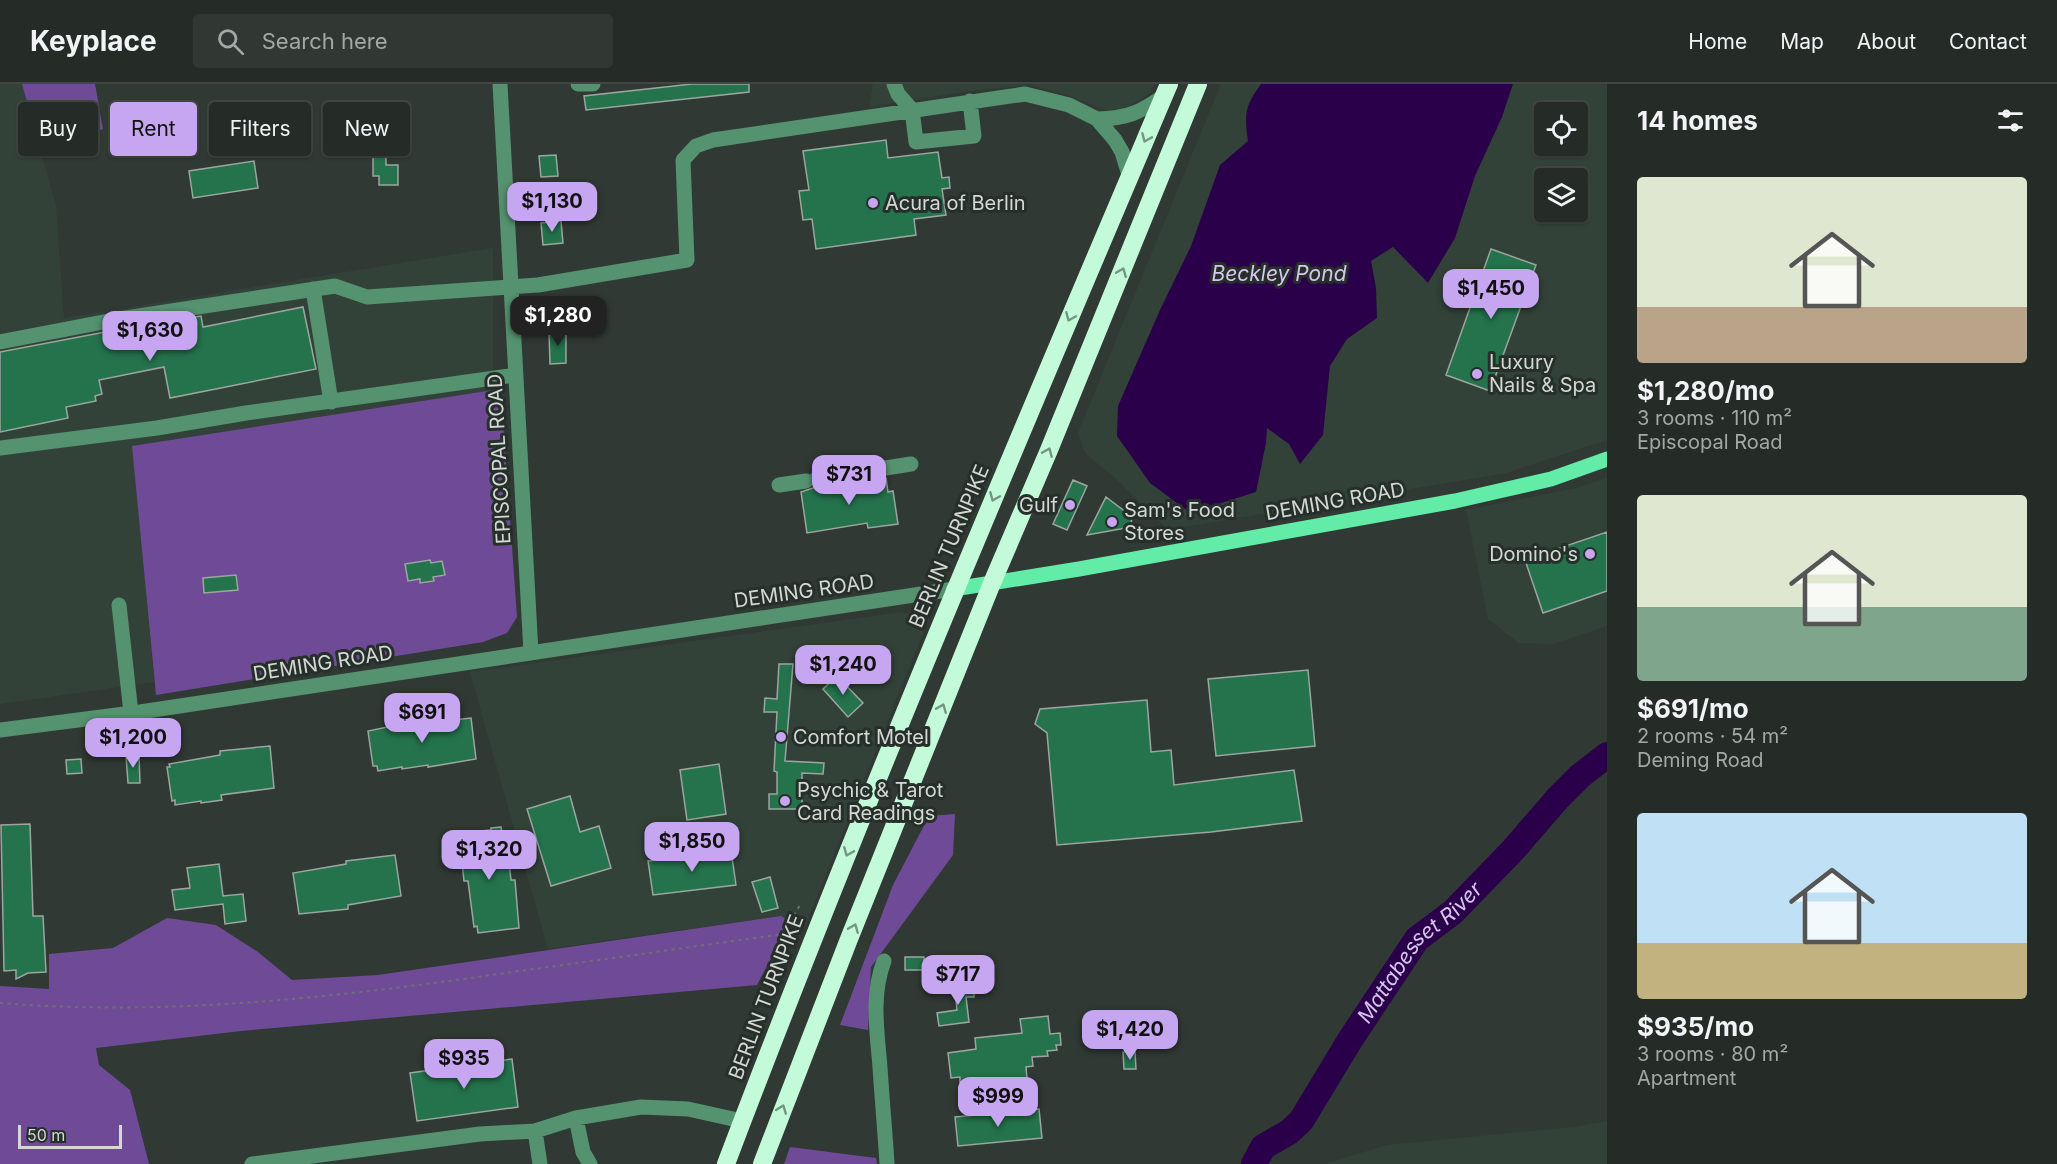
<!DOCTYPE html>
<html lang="en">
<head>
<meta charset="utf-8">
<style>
  body { margin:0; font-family:Inter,sans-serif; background:#313733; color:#f1f3f6; height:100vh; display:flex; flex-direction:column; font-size:22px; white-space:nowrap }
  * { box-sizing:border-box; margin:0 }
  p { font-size:20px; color:#a3a7a7 }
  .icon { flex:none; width:33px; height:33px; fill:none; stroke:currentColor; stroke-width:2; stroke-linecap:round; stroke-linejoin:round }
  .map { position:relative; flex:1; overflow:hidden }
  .sheet { display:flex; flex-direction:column; background:#252b27; width:450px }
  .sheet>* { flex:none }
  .banner { position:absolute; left:18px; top:18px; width:570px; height:54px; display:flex; gap:12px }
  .buttons { position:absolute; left:1534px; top:18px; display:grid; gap:12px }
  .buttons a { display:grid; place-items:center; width:54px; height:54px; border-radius:6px; background:#252b27; box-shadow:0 2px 4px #0004,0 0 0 2px #424744; font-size:30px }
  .scale { position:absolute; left:18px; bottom:15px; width:104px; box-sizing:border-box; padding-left:6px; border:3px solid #d3d8d5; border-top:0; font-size:16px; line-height:21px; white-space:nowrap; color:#d3d8d5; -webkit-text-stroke:4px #272f2a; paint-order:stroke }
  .price { position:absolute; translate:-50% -51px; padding:0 14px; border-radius:12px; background:#c6a6f0; color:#111; font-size:20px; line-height:39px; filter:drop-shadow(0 2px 3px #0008) }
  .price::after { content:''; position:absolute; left:50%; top:36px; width:18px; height:14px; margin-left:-9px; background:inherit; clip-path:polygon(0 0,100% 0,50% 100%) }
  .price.on { background:#222; color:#fff }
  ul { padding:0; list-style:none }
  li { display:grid; align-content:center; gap:12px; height:318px; padding:0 30px }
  li span { display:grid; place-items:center; height:186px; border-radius:6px; color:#555 }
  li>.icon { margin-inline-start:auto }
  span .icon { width:108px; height:108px; fill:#fffc; stroke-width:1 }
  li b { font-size:26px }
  h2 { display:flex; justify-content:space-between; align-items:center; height:72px; padding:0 30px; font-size:26px }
  .chip { padding:0 21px; border-radius:6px; background:#252b27; box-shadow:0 2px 4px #0004,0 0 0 2px #424744; font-size:21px; line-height:54px }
  .chip.on { background:#c6a6f0; color:#111 }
  header { display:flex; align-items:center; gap:36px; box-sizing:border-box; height:84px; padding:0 30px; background:#252b27; border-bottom:2px solid #424744 }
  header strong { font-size:28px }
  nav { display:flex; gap:33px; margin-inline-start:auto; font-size:21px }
  .search { width:420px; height:54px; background:#313733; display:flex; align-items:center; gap:15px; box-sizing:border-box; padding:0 21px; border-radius:6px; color:#a3a7a7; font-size:22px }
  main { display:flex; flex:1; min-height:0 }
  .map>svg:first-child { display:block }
  .built { fill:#334239; fill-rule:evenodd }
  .green { fill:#6f4b97 }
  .water { fill:#2b004b }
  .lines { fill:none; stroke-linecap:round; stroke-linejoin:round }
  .river { stroke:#2b004b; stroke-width:26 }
  .building { fill:#24734d; stroke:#9ca6a0; stroke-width:1.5 }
  .path { stroke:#6b726e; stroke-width:2; stroke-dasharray:3 4.5; stroke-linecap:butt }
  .minor { stroke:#559270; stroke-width:15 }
  .major { stroke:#63eca7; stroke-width:15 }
  .highway { stroke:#c3fbda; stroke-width:18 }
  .oneway { stroke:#759582 }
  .poi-dot { fill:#c6a6f0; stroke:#272f2a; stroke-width:2 }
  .labels { text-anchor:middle; stroke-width:6; stroke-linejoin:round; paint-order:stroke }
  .poi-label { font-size:20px; fill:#d3d8d5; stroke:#272f2a; text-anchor:start }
  .street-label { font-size:20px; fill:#d3d8d5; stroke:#272f2a }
  .water-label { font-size:21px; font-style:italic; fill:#d6c5ef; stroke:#272f2a }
</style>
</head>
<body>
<header>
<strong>Keyplace</strong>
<div class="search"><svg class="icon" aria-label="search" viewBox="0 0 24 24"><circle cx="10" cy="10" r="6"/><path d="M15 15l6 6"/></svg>Search here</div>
<nav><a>Home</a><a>Map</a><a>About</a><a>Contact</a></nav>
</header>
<main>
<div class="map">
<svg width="1607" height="1080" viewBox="0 0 1607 1080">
  <rect width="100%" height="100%" fill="#313934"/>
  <path class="built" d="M 0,0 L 22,0 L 56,122 L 64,234 L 493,164 L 493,306 L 133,362 L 154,598 L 0,620 Z
    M 873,0 L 1154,0 L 1151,8 L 1138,17 L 1125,24 L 1105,26 L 1071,12 L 1030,1 L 970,7 L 869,23 Z
    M 1221,0 L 1607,0 L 1607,356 L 1506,389 L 1184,443 L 1165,443 L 1114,393 L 1085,369 L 1078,349 ZM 1545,28 L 1578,28 L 1578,62 L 1545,62 ZM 1545,94 L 1578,94 L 1578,128 L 1545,128 Z
    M 1607,394 L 1607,542 L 1553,560 L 1519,559 L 1488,535 L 1466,426 L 1577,404 Z
    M 903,528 L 918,533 L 924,547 L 806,840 L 781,832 L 548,865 L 470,588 Z
    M 1607,1037 L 1607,1080 L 1324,1080 L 1387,1061 L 1574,1043 Z"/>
  <path class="green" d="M 22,0 L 95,0 L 103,45 L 42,71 Z
    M 493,306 L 502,322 L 517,533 L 507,549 L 483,558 L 156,611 L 132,362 Z
    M 955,730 L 953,771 L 871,883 L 868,946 L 840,941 L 893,801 L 929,732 Z
    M 781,832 L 791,837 L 757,901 L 241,947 L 96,964 L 99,981 L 130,1006 L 149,1080 L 0,1080 L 0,902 L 49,905 L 49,870 L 113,864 L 167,834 L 216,841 L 258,868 L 292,896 L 378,891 Z
    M 790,1063 L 876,1074 L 877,1080 L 784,1080 Z"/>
  <path class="water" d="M 1261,0 L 1513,0 L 1502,33 L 1475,92 L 1455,154 L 1428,199 L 1393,163 L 1371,177 L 1376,204 L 1377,234 L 1347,255 L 1330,282 L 1323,351 L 1300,380 L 1289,360 L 1267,344 L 1266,359 L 1256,408 L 1218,420 L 1185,425 L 1150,399 L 1117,352 L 1118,322 L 1160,226 L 1191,162 L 1220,81 L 1248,57 C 1244,30 1245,22 1261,0 Z"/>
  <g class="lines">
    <path class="river" id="s1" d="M 1254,1080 L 1263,1063 L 1289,1048 L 1301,1037 L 1350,956 L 1417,855 L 1453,828 L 1513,766 L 1558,714 L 1580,692 L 1607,671"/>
  </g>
  <path class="building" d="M 692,0 L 749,0 L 749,8 L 586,26 L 584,12 Z
    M 886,56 L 888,74 L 938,68 L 942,94 L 949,93 L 950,104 L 942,105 L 946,131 L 914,135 L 916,151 L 816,165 L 812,135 L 803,136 L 799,107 L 809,106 L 803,67 Z
    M 556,71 L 558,92 L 541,93 L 539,72 Z
    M 373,72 L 386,72 L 386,81 L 398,81 L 398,101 L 379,101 L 379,92 L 373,92 Z
    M 254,77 L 258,104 L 193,114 L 189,87 Z
    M 561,137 L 563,159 L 543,161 L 541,139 Z
    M 1491,165 L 1536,181 L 1490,307 L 1446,291 Z
    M 303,223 L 316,285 L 170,314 L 164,283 L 99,296 L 102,310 L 95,312 L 96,317 L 66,323 L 68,334 L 0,348 L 0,268 L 121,245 L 201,232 L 203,243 Z
    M 566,247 L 566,279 L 550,280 L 549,248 Z
    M 886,394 L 888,408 L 893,407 L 898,440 L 868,444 L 867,439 L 807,449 L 801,408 L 813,404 Z
    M 1073,396 L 1087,402 L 1067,446 L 1053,440 Z
    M 1106,413 L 1131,432 L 1132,443 L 1087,451 Z
    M 1607,448 L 1607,507 L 1543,529 L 1525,476 Z
    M 430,476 L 431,479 L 442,477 L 445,491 L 433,493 L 434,497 L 420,499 L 420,495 L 408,497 L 405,480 Z
    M 236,491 L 238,506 L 204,509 L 203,494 Z
    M 779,580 L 793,580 L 785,677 L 824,679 L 823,690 L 802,689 L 802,725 L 769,725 L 769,710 L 777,710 L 777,688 L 774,687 L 777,628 L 764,628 L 765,614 L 777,615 Z
    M 1308,586 L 1315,662 L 1216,672 L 1208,595 Z
    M 837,592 L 863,619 L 848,633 L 823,605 Z
    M 1147,616 L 1151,668 L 1171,666 L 1174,701 L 1294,686 L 1302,737 L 1211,748 L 1057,761 L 1047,649 L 1035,640 L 1040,625 Z
    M 471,634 L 476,675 L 428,683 L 428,681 L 402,685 L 402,683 L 378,687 L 377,682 L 373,682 L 368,647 L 416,637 L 417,640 Z
    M 270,662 L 274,704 L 221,711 L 222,716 L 201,719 L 201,717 L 175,721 L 175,716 L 172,717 L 167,683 L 170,683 L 169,680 L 220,671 L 220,667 Z
    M 139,671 L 140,699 L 128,699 L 126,672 Z
    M 81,675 L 82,689 L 67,690 L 66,676 Z
    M 719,680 L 726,730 L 687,736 L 680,686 Z
    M 570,712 L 580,748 L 599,742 L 611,784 L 551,802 L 527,725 Z
    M 30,740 L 33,832 L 43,832 L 46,888 L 28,889 L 16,895 L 16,886 L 4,887 L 1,741 Z
    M 501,743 L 505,771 L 508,770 L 511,796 L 515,796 L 519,844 L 478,849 L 477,842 L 474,843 L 468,797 L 464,797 L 459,749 L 491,746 L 491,744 Z
    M 731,766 L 736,801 L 653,811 L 648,777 Z
    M 395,771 L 401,812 L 348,821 L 348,825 L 299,830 L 293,789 L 346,780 L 346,777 Z
    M 219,780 L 223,812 L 243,810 L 246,837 L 225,840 L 223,820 L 175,826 L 172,806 L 190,804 L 187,784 Z
    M 770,793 L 778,824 L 762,828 L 752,798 Z
    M 905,873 L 924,873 L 924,886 L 905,886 Z
    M 973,898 L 974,913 L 966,913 L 969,938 L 939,942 L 937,929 L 957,926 L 954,900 Z
    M 1048,932 L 1050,950 L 1060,949 L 1061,961 L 1056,961 L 1057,966 L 1047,967 L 1048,972 L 1032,973 L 1033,982 L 1026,983 L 1027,994 L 977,1000 L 977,997 L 960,998 L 960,993 L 951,994 L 948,969 L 976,965 L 975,954 L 1022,949 L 1020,935 Z
    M 1123,968 L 1135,968 L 1136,985 L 1124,985 Z
    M 512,975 L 518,1023 L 417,1037 L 410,989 Z
    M 1039,1025 L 1042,1054 L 958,1062 L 955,1033 Z"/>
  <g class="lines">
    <path class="path" d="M 0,919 C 173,933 348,912 519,887 C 608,875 696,862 784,850 L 801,819"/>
    <path class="minor" d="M 500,0 L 531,569
      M 578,0 L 593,0
      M 894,0 L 898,10 L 912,26 L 916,58 L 974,52 L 970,17
      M 1097,35 C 1127,35 1141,28 1165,11
      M 313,205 L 331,318
      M 0,258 L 119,235 L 335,202 L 367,213 L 538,201 L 687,176 L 683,76 L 696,62 L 713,56 L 1025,10 L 1069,21 L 1097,35 L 1115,56 L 1122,68 L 1130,94
      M 0,364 L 157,344 L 246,329 L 515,291
      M 816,395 L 911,380
      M 779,401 L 806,397
      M 119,521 L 131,629
      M 0,646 L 140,628 L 954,505
      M 884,877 C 871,911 877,947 880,983 C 882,1015 885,1047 887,1080
      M 576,1034 L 641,1023 L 688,1025 L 742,1037
      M 252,1080 L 480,1050 L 535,1047
      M 540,1080 L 535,1047 L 576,1034 L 583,1068 L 590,1080"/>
    <path class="major" d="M 954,505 L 1079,485 L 1455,417 L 1551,395 L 1607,375"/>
    <path class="highway" d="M 726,1080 C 864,716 1017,358 1169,0
      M 762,1080 L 849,855 L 992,499 L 1049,366 L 1198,0"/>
  </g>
  <defs><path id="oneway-chevron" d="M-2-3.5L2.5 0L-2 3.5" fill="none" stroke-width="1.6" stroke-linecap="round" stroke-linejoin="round" transform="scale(1.5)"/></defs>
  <g class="oneway">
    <use href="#oneway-chevron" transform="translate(1146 54) rotate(113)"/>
    <use href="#oneway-chevron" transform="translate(1122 188) rotate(-68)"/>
    <use href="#oneway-chevron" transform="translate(1070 233) rotate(113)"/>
    <use href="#oneway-chevron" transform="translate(1048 368) rotate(-67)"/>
    <use href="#oneway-chevron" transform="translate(994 413) rotate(113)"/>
    <use href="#oneway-chevron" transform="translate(942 624) rotate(-68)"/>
    <use href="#oneway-chevron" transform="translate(848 768) rotate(112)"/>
    <use href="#oneway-chevron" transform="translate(854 844) rotate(-68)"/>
    <use href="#oneway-chevron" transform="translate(782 1025) rotate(-69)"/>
  </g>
  <g class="poi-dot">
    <circle cx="873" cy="119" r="6"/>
    <circle cx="1477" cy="290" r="6"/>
    <circle cx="1070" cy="421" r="6"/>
    <circle cx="1112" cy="438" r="6"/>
    <circle cx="1590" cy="470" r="6"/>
    <circle cx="781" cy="653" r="6"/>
    <circle cx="785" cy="717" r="6"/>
  </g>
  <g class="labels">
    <g class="poi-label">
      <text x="885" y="126">Acura of Berlin</text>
      <text x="1489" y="285">Luxury<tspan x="1489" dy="23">Nails &amp; Spa</tspan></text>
      <text x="1058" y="428" text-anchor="end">Gulf</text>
      <text x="1124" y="433">Sam's Food<tspan x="1124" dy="23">Stores</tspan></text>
      <text x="1578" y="477" text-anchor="end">Domino's</text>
      <text x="793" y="660">Comfort Motel</text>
      <text x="797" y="713">Psychic &amp; Tarot<tspan x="797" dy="23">Card Readings</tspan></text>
    </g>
    <g class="street-label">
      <text transform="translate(499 375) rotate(-93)" y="7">EPISCOPAL ROAD</text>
      <text transform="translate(1335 417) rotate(-10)" y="7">DEMING ROAD</text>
      <text transform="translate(949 462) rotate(-67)" y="7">BERLIN TURNPIKE</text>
      <text transform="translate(804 507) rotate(-8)" y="7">DEMING ROAD</text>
      <text transform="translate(323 579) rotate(-9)" y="7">DEMING ROAD</text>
      <text transform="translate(766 913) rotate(-69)" y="7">BERLIN TURNPIKE</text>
    </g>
    <g class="water-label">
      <text x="1279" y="197">Beckley Pond</text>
      <text dy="7" stroke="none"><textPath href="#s1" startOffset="273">Mattabesset River</textPath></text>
    </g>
  </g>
</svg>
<div class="buttons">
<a><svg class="icon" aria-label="locate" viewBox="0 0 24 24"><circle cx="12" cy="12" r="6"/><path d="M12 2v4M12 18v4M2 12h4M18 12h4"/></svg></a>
<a><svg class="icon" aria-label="layers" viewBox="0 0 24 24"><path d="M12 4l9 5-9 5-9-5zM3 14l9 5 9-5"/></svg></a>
</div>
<div class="scale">50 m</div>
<b class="price" style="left:552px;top:149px">$1,130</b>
<b class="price" style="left:1491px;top:236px">$1,450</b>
<b class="price on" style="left:558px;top:263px">$1,280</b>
<b class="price" style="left:150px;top:278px">$1,630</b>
<b class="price" style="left:849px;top:422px">$731</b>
<b class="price" style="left:843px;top:612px">$1,240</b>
<b class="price" style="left:422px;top:660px">$691</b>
<b class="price" style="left:133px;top:685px">$1,200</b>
<b class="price" style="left:692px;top:789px">$1,850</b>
<b class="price" style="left:489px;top:797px">$1,320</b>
<b class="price" style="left:958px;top:922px">$717</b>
<b class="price" style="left:1130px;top:977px">$1,420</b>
<b class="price" style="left:464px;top:1006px">$935</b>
<b class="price" style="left:998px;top:1044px">$999</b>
<div class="banner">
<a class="chip">Buy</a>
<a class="chip on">Rent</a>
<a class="chip">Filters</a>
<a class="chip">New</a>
</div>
</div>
<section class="sheet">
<h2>14 homes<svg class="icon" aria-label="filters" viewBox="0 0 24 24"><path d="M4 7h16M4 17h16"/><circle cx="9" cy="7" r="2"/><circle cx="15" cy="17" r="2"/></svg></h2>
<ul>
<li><span style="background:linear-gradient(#dfe7d0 70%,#b9a48a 0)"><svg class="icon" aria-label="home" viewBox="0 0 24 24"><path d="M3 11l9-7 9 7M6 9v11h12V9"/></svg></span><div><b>$1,280/mo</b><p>3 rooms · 110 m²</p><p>Episcopal Road</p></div></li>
<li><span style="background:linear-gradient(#dfe7d0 60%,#7fa58c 0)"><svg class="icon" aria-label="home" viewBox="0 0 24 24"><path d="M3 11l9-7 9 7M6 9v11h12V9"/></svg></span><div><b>$691/mo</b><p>2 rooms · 54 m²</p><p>Deming Road</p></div></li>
<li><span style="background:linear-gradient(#bfe0f5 70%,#c2b280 0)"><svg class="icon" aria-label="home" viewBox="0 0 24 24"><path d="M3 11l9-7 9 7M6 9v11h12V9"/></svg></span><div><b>$935/mo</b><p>3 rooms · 80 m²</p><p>Apartment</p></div></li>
</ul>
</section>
</main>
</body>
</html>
